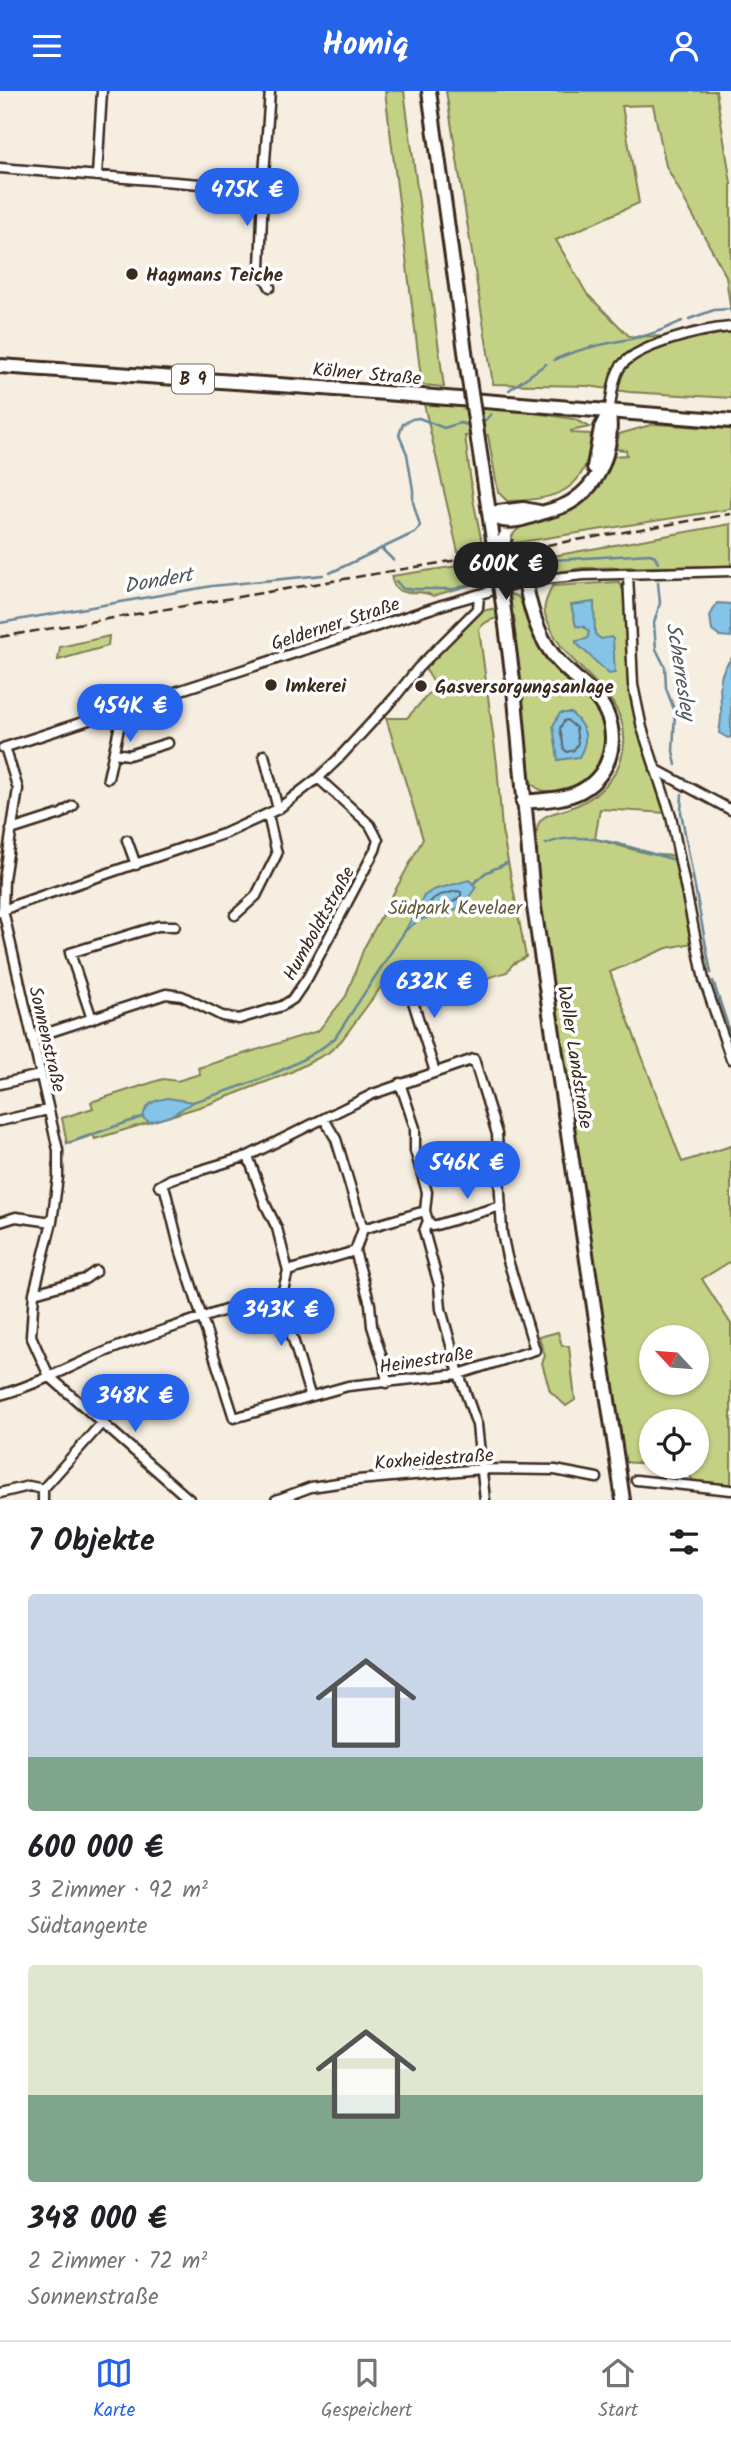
<!DOCTYPE html>
<html lang="de">
<head>
<meta charset="utf-8">
<style>
  body { margin:0; font-family:Kalam,sans-serif; background:#f2f2f2; color:#202124; height:100vh; display:flex; flex-direction:column; font-size:26px; white-space:nowrap }
  * { box-sizing:border-box; margin:0 }
  p { font-size:23px; color:#757577 }
  .icon { flex:none; width:38px; height:38px; fill:none; stroke:currentColor; stroke-width:2; stroke-linecap:round; stroke-linejoin:round }
  .map { position:relative; height:1409px; overflow:hidden }
  .sheet { display:flex; flex-direction:column; background:#fff; flex:1 }
  .sheet>* { flex:none }
  .needle { width:46px; rotate:296deg }
  .buttons { position:absolute; left:639px; top:1234px; display:grid; gap:14px }
  .buttons a { display:grid; place-items:center; width:70px; height:70px; border-radius:50%; background:#fff; box-shadow:0 2px 5px #0004; font-size:35px }
  .price { position:absolute; translate:-50% -60px; padding:0 16px; border-radius:24px; background:#2563eb; color:#fff; font-size:23px; line-height:46px; filter:drop-shadow(0 2px 4px #0008) }
  .price::after { content:''; position:absolute; left:50%; top:42px; width:21px; height:16px; margin-left:-10px; background:inherit; clip-path:polygon(0 0,100% 0,50% 100%) }
  .price.current { background:#222; color:#fff }
  ul { padding:0; list-style:none }
  li { display:grid; align-content:center; gap:14px; height:371px; padding:0 28px }
  li span { display:grid; place-items:center; height:217px; border-radius:7px; color:#555 }
  li>.icon { margin-inline-start:auto }
  span .icon { width:126px; height:126px; fill:#fffc; stroke-width:1 }
  li b { font-size:30px }
  h2 { display:flex; justify-content:space-between; align-items:center; height:84px; padding:0 28px; font-size:30px }
  header { display:flex; justify-content:space-between; align-items:center; height:91px; padding:0 28px; background:#2563eb; color:#fff; font-size:32px; font-weight:600 }
  .menu { display:flex; justify-content:space-around; align-items:center; height:98px; border-top:2px solid #e0e0e0; background:#fff; font-size:19px; color:#757577 }
  .menu a { display:grid; justify-items:center; gap:4px }
  .menu .current { color:#2563eb }
  .map>svg:first-child { display:block }
  .green { fill:#c3d185; stroke:#7f7e52; stroke-width:2; fill-rule:evenodd }
  .water { fill:#85c4e6; stroke:#678696; stroke-width:2 }
  .lines { fill:none; stroke-linecap:round; stroke-linejoin:round }
  .shore { stroke:#59686e; stroke-width:2 }
  .stream { stroke:#678696; stroke-width:2.5 }
  .street-casing { stroke:#3b2a1e; stroke-width:13 }
  .secondary-casing { stroke:#3b2a1e; stroke-width:18 }
  .primary-casing { stroke:#3b2a1e; stroke-width:18 }
  .street { stroke:#fff; stroke-width:8 }
  .secondary { stroke:#fff; stroke-width:12 }
  .primary { stroke:#fff; stroke-width:12 }
  .rail { stroke:#3b2a1e; stroke-width:2.5; stroke-dasharray:10 5; stroke-linecap:butt }
  .secondary-bridge-casing { stroke:#3b2a1e; stroke-width:18; stroke-linecap:butt }
  .secondary-bridge { stroke:#fff; stroke-width:12 }
  .poi-dot { fill:#3b2a1e; stroke:#fff; stroke-width:2.5 }
  .labels { text-anchor:middle; stroke-width:7; stroke-linejoin:round; paint-order:stroke }
  .shield { fill:#fff; stroke:#766a62; stroke-width:2 }
  .shield-label { font-size:18px; font-weight:bold; fill:#3b2a1e }
  .poi-label { font-size:19px; font-weight:bold; fill:#3b2a1e; stroke:#fff; text-anchor:start }
  .street-label { font-size:19px; fill:#3b2a1e; stroke:#fff }
  .park-label { font-size:19px; fill:#645c3d; stroke:#fff }
  .water-label { font-size:21px; font-style:italic; fill:#51585a; stroke:#fff }
</style>
</head>
<body>
<header><svg class="icon" aria-label="menu" viewBox="0 0 24 24"><path d="M4 6h16M4 12h16M4 18h16"/></svg>Homiq<svg class="icon" aria-label="person" viewBox="0 0 24 24"><circle cx="12" cy="8" r="4"/><path d="M4 21q1-7 8-7t8 7"/></svg></header>
<div class="map">
<svg width="731" height="1409" viewBox="0 0 731 1409">
  <rect width="100%" height="100%" fill="#f6eee0"/>
  <filter id="ink" filterUnits="userSpaceOnUse"><feTurbulence type="fractalNoise" baseFrequency=".0143" numOctaves="2"/><feDisplacementMap in="SourceGraphic" scale="14" xChannelSelector="R" yChannelSelector="G"/><feConvolveMatrix kernelMatrix="1 2 1 2 8 2 1 2 1" color-interpolation-filters="sRGB"/></filter>
  <g filter="url(#ink)">
    <path class="green" d="M 385,0 L 404,0 L 444,296 L 422,294 Z
      M 446,0 L 716,0 L 731,92 L 731,222 L 726,185 L 666,75 L 653,14 L 622,15 L 639,112 L 556,149 L 587,203 L 629,245 L 704,246 L 731,241 L 731,307 L 629,301 L 588,295 L 493,293 Z
      M 424,313 L 520,320 L 574,328 L 589,336 L 571,340 L 572,342 L 591,343 C 589,400 557,409 507,410 L 498,401 L 488,344 L 465,345 L 473,408 L 483,457 L 458,461 Z
      M 654,333 L 731,338 L 731,418 L 508,453 C 519,423 555,429 578,414 C 597,402 606,384 614,365 L 627,364 L 626,359 L 616,358 L 619,343 Z
      M 731,433 L 731,475 L 582,477 L 512,489 L 508,473 Z
      M 485,471 L 488,489 L 433,505 C 415,494 397,513 391,485 Z
      M 619,491 C 630,506 625,546 627,566 C 632,623 647,668 667,722 L 600,718 L 595,748 C 621,754 650,767 676,764 L 693,852 L 667,857 L 610,881 L 682,1071 L 731,1055 L 731,1170 L 702,1188 L 731,1233 L 731,1395 L 694,1391 L 687,1381 L 675,1376 L 696,1376 L 696,1330 L 651,1330 L 651,1373 L 623,1371 L 536,795 L 532,742 L 537,741 C 537,735 538,731 543,727 C 550,722 560,720 568,718 C 598,707 621,686 624,653 C 628,600 567,580 550,535 C 547,529 543,522 545,514 C 546,508 550,501 552,495 ZM 651,1246 L 696,1246 L 696,1292 L 651,1292 Z
      M 510,503 L 517,505 C 524,514 526,525 531,534 C 550,565 606,608 608,643 C 609,660 600,682 586,690 C 567,702 535,709 527,683 L 512,533 L 515,532 L 514,525 C 501,526 487,527 479,538 L 497,673 L 502,739 L 526,866 L 513,873 L 507,881 L 448,899 L 440,874 L 384,892 L 341,950 L 328,962 L 289,982 L 209,1013 L 95,1048 L 93,1044 L 67,1053 L 62,1027 L 93,1017 L 91,1011 L 163,988 L 177,990 L 200,983 L 198,977 L 318,940 L 346,905 L 364,857 L 423,748 L 386,627 L 407,627 L 436,595 L 424,576 L 481,517 L 482,520 L 511,514 Z
      M 109,545 L 108,555 L 58,569 L 60,556 Z
      M 558,1241 L 562,1255 L 569,1255 L 575,1309 L 566,1315 L 550,1300 L 542,1272 L 545,1265 L 539,1246 Z"/>
    <path class="water" d="M 594,511 L 595,543 L 601,548 L 611,546 L 613,548 L 615,582 L 609,583 L 576,552 L 576,550 L 587,548 L 589,541 L 584,536 L 576,535 L 571,514 Z
      M 717,512 L 731,513 L 731,546 L 719,545 L 712,540 L 710,525 Z
      M 731,568 L 731,646 L 728,647 L 719,642 C 720,634 722,626 721,618 C 721,598 716,585 731,568 Z
      M 560,622 L 571,622 C 586,636 590,647 579,666 L 558,669 L 553,635 Z
      M 469,789 L 476,796 L 464,813 L 453,820 L 419,829 L 405,840 L 424,805 L 433,799 Z
      M 168,1007 L 193,1011 L 170,1025 L 150,1031 L 143,1027 C 145,1012 155,1009 168,1007 Z"/>
    <g class="lines">
      <path class="shore" d="M 567,629 L 576,637 L 578,652 L 574,659 L 567,661 L 564,658 L 560,637 L 564,630 Z
        M 457,800 L 461,801 L 461,805 L 449,814 L 431,820 L 428,818 C 429,804 445,803 457,800 Z"/>
      <path class="stream" d="M 689,228 L 714,219 L 731,218
        M 554,269 C 582,256 611,252 640,246 C 655,243 669,236 682,230
        M 509,299 L 546,273
        M 482,333 L 491,323
        M 381,457 L 393,469
        M 507,479 L 553,469 L 650,463 L 655,465 L 658,472
        M 330,482 L 416,441 L 420,435 L 413,411 L 413,399 L 407,363 L 399,344 L 403,333 L 412,328 L 419,327 L 444,337 L 460,332 L 472,335
        M 396,490 L 403,498 L 455,498 L 488,486
        M 658,492 L 660,512 L 654,532 L 656,558 L 665,576 L 666,597 L 675,621 L 673,660 L 676,674
        M 0,532 L 212,495 L 323,484
        M 682,703 L 681,721 L 711,882
        M 546,753 C 586,736 636,760 676,769
        M 474,792 L 485,782 L 507,772
        M 713,890 L 731,944
        M 193,1011 C 240,996 296,979 335,947 L 405,840
        M 68,1052 L 142,1026"/>
      <g class="street-casing">
        <path id="street" d="M 0,77 L 263,98 L 270,0
          M 97,85 L 102,0
          M 263,98 L 260,177 L 270,196
          M 609,321 C 612,307 612,291 619,278 C 633,254 704,238 731,236
          M 628,483 L 633,594 L 642,637 L 671,725 L 704,889 L 731,968
          M 5,656 L 18,698 L 4,788 L 3,819 L 58,1059 L 58,1086 L 52,1131 L 34,1202 L 31,1245 L 49,1285 L 190,1409
          M 3,657 L 442,514 L 525,490 L 584,484 L 731,480
          M 114,662 L 129,664 L 168,652
          M 264,664 L 278,718
          M 655,678 L 731,719
          M 108,687 L 120,633 L 119,619
          M 11,739 L 61,723 L 73,715
          M 127,749 L 136,774
          M 0,821 L 15,814 L 226,742 L 278,718 L 318,687 L 337,669 L 395,606 L 418,577 L 478,517 L 479,504
          M 235,824 L 256,805 L 277,763 L 268,724
          M 405,885 L 435,981
          M 92,928 L 70,862 L 158,835 L 175,835
          M 32,947 L 166,903 L 182,905 L 222,925 L 239,928 L 282,915 L 293,908 L 308,886 L 375,759 L 378,749 L 370,734 L 318,687
          M 474,968 L 497,1043 L 502,1142 L 507,1166 L 535,1259 L 459,1283 L 348,1295 L 234,1327 L 179,1155 L 165,1098 L 159,1095 L 171,1088 L 248,1065 L 373,1003 Z
          M 400,992 L 415,1037 L 415,1060 L 427,1101 L 425,1120
          M 0,993 L 40,984
          M 324,1028 L 336,1048 L 363,1138
          M 0,1030 L 48,1019
          M 248,1065 L 266,1115 L 277,1137 L 288,1180
          M 428,1130 L 424,1140 L 439,1194 L 441,1218 L 459,1283 L 477,1334 L 485,1409
          M 428,1130 L 433,1135 L 501,1115
          M 0,1131 L 16,1126 L 52,1131
          M 355,1160 L 370,1213 L 372,1235 L 384,1273 L 387,1292
          M 34,1202 L 85,1188 L 96,1180
          M 279,1202 L 310,1304
          M 0,1304 C 40,1293 76,1272 115,1257 C 168,1236 224,1220 279,1202 L 283,1199 L 288,1180 L 355,1160 L 363,1138 L 425,1120 L 428,1130
          M 636,1389 L 731,1399
          M 0,1402 L 29,1395 L 43,1398
          M 43,1409 L 43,1398 L 101,1333
          M 276,1409 L 311,1396 L 358,1389 L 481,1378 L 555,1379 L 597,1387"/>
      </g>
      <g class="secondary-casing">
        <path id="secondary" d="M 429,0 L 468,282
          M 478,349 L 493,448
          M 594,376 L 601,337 L 608,323
          M 489,422 C 504,434 518,430 535,424 C 546,420 560,418 571,411 C 602,392 613,356 609,321
          M 489,422 L 523,418 L 539,421
          M 505,527 L 514,597 L 534,816 L 623,1409
          M 523,711 C 542,709 564,709 581,700 C 614,682 621,640 600,611 C 586,592 564,581 551,561 C 536,540 530,515 525,490"/>
      </g>
      <g class="primary-casing">
        <path id="primary" d="M 0,275 L 323,297 L 731,330"/>
      </g>
      <use href="#street" class="street"/>
      <use href="#secondary" class="secondary"/>
      <use href="#primary" class="primary"/>
      <path class="rail" d="M 0,546 L 731,423"/>
      <g class="secondary-bridge-casing">
        <path id="secondary-bridge" d="M 468,282 L 478,349
          M 493,448 L 505,527
          M 499,469 L 505,446"/>
      </g>
      <use href="#secondary-bridge" class="secondary-bridge"/>
    </g>
  </g>
  <g class="poi-dot">
    <circle cx="132" cy="183" r="7"/>
    <circle cx="271" cy="594" r="7"/>
    <circle cx="421" cy="595" r="7"/>
  </g>
  <g class="labels">
    <rect class="shield" x="172" y="273.5" width="42" height="29" rx="5"/>
    <g class="shield-label">
      <text x="193" y="294">B 9</text>
    </g>
    <g class="poi-label">
      <text x="146" y="190">Hagmans Teiche</text>
      <text x="285" y="601">Imkerei</text>
      <text x="435" y="602">Gasversorgungsanlage</text>
    </g>
    <g class="street-label">
      <text transform="translate(367 282) rotate(5)" y="7">Kölner Straße</text>
      <text transform="translate(335 532) rotate(-18)" y="7">Gelderner Straße</text>
      <text transform="translate(318 832) rotate(-61)" y="7">Humboldtstraße</text>
      <text transform="translate(48 948) rotate(77)" y="7">Sonnenstraße</text>
      <text transform="translate(576 966) rotate(81)" y="7">Weller Landstraße</text>
      <text transform="translate(426 1268) rotate(-9)" y="7">Heinestraße</text>
      <text transform="translate(434 1367) rotate(-4)" y="7">Koxheidestraße</text>
    </g>
    <g class="park-label">
      <text x="455" y="823">Südpark Kevelaer</text>
    </g>
    <g class="water-label">
      <text transform="translate(158 489) rotate(-10)" y="7">Dondert</text>
      <text transform="translate(681 580) rotate(81)" y="7">Scherresley</text>
    </g>
  </g>
</svg>
<div class="buttons">
<a><svg class="needle" viewBox="-14 -14 28 28"><path d="M0-13l5 13h-10z" fill="#e53935"/><path d="M0 13l5-13h-10z" fill="#757577"/></svg></a>
<a><svg class="icon" aria-label="locate" viewBox="0 0 24 24"><circle cx="12" cy="12" r="6"/><path d="M12 2v4M12 18v4M2 12h4M18 12h4"/></svg></a>
</div>
<b class="price" style="left:247px;top:137px">475K €</b>
<b class="price current" style="left:506px;top:511px">600K €</b>
<b class="price" style="left:130px;top:653px">454K €</b>
<b class="price" style="left:434px;top:929px">632K €</b>
<b class="price" style="left:467px;top:1110px">546K €</b>
<b class="price" style="left:281px;top:1257px">343K €</b>
<b class="price" style="left:135px;top:1343px">348K €</b>
</div>
<section class="sheet">
<h2>7 Objekte<svg class="icon" aria-label="filters" viewBox="0 0 24 24"><path d="M4 7h16M4 17h16"/><circle cx="9" cy="7" r="2"/><circle cx="15" cy="17" r="2"/></svg></h2>
<ul>
<li><span style="background:linear-gradient(#c9d6e8 75%,#7fa58c 0)"><svg class="icon" aria-label="home" viewBox="0 0 24 24"><path d="M3 11l9-7 9 7M6 9v11h12V9"/></svg></span><div><b>600 000 €</b><p>3 Zimmer · 92 m²</p><p>Südtangente</p></div></li>
<li><span style="background:linear-gradient(#dfe7d0 60%,#7fa58c 0)"><svg class="icon" aria-label="home" viewBox="0 0 24 24"><path d="M3 11l9-7 9 7M6 9v11h12V9"/></svg></span><div><b>348 000 €</b><p>2 Zimmer · 72 m²</p><p>Sonnenstraße</p></div></li>
</ul>
</section>
<nav class="menu">
<a class="current"><svg class="icon" aria-label="map" viewBox="0 0 24 24"><path d="M3 6l6-2 6 2 6-2v14l-6 2-6-2-6 2zM9 4v14M15 6v14"/></svg>Karte</a>
<a><svg class="icon" aria-label="saved" viewBox="0 0 24 24"><path d="M7 4h10v16l-5-4-5 4z"/></svg>Gespeichert</a>
<a><svg class="icon" aria-label="home" viewBox="0 0 24 24"><path d="M3 11l9-7 9 7M6 9v11h12V9"/></svg>Start</a>
</nav>
</body>
</html>
